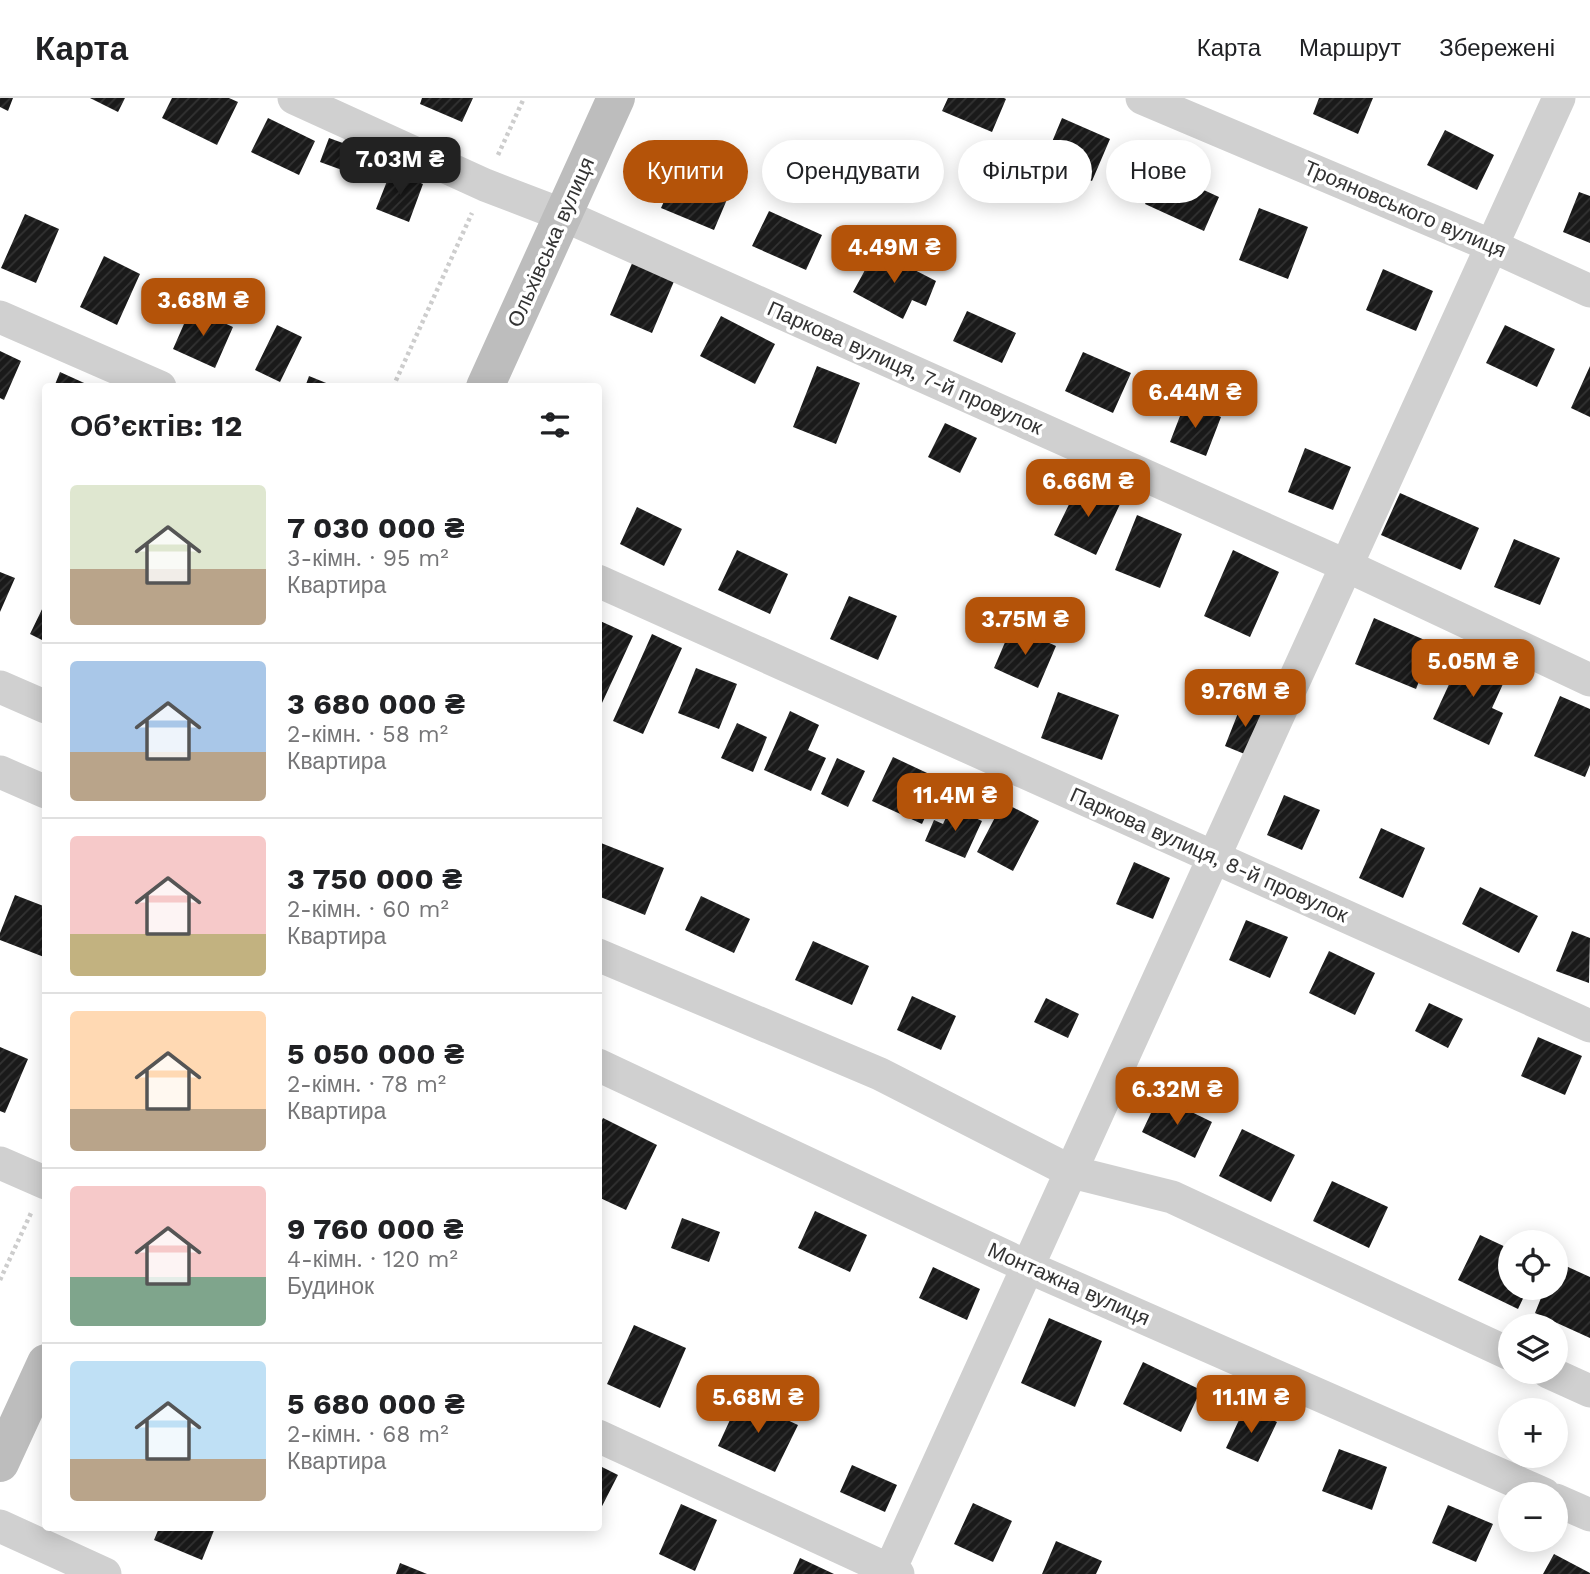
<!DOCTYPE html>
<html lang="uk">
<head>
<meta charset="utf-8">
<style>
  body { margin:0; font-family:"Work Sans",sans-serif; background:#f2f2f2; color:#202124; height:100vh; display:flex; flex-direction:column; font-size:26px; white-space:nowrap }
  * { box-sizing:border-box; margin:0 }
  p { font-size:23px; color:#757577 }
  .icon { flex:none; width:38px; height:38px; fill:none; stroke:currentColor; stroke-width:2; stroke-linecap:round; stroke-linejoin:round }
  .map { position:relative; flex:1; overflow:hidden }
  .panel { position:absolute; left:42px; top:285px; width:560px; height:1148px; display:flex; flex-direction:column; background:#fff; border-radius:7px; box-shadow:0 4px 18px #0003 }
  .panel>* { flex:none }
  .guide { position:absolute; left:623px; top:42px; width:665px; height:63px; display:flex; gap:14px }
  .tools { position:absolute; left:1498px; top:1132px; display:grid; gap:14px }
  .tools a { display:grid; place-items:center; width:70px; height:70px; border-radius:50%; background:#fff; box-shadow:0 4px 18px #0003; font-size:35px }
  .price { position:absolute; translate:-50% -60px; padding:0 16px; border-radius:14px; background:#b45309; color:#fff; font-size:23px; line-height:46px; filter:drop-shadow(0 2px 4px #0008) }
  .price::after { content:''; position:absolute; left:50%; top:42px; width:21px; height:16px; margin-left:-10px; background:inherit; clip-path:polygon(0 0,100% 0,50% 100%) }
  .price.active { background:#222; color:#fff }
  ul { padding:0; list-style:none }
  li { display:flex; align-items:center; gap:21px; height:175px; padding:0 28px }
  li+li { border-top:2px solid #e0e0e0 }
  li span { display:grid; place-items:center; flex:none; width:196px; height:140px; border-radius:7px; color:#555 }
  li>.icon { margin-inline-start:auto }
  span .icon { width:84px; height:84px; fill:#fffc; stroke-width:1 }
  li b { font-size:30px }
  h2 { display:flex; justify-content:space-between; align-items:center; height:84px; padding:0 28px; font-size:30px }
  .pill { padding:0 24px; border-radius:32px; background:#fff; box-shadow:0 4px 18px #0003; font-size:24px; line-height:63px }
  .pill.active { background:#b45309; color:#fff }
  header { display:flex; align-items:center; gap:42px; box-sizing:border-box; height:98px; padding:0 35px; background:#fff; border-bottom:2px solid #e0e0e0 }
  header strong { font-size:33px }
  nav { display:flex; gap:38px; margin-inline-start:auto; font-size:24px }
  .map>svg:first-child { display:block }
  .building { fill:url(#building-hatch) }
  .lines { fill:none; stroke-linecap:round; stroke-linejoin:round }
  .path { stroke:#cdcdcd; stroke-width:4.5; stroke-dasharray:3.5 3.5; stroke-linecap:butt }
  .street { stroke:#d0d0d0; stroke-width:33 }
  .secondary { stroke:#bdbdbd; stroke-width:38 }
  .labels { text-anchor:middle; stroke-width:7; stroke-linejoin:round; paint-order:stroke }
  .street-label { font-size:21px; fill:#333; stroke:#fff }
</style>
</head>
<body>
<header>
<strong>Карта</strong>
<nav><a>Карта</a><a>Маршрут</a><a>Збережені</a></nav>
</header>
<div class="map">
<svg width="1590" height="1476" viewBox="0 0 1590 1476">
  <defs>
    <pattern id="building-hatch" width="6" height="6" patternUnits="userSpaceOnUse" patternTransform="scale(1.75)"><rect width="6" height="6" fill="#1a1a1a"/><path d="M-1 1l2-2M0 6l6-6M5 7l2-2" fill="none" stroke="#333"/></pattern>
  </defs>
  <rect width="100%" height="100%" fill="#fff"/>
  <path class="building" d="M 0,0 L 13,0 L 8,13 L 0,9 Z
    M 90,0 L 125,0 L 118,14 Z
    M 172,0 L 229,0 L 238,4 L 217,47 L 162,20 Z
    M 422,0 L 473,0 L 462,24 L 420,6 Z
    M 948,0 L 1004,0 L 1006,1 L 992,34 L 942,13 Z
    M 1319,0 L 1373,0 L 1358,36 L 1313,16 Z
    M 268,20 L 315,43 L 299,77 L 251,54 Z
    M 1062,20 L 1110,41 L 1092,83 L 1044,63 Z
    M 1445,32 L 1494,57 L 1477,92 L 1427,67 Z
    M 329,40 L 351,48 L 342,72 L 320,64 Z
    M 679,70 L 731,92 L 714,132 L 661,110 Z
    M 1160,72 L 1219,99 L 1204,133 L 1145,106 Z
    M 391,73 L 423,86 L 409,124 L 376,111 Z
    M 1579,94 L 1590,98 L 1590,145 L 1563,134 Z
    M 1259,110 L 1308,129 L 1288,181 L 1239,162 Z
    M 769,113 L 822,137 L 806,172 L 752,148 Z
    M 25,116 L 59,131 L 36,185 L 1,170 Z
    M 876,152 L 936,183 L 926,208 L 912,202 L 903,221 L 853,194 Z
    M 104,158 L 140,176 L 117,227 L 80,209 Z
    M 633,163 L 675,181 L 652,235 L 610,217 Z
    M 1383,171 L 1433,193 L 1416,233 L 1366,212 Z
    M 191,210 L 233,229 L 215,270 L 173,251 Z
    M 967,213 L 1016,235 L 1002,265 L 953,243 Z
    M 721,218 L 775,246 L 755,286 L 700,258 Z
    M 277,227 L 302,239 L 280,284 L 255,272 Z
    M 1505,227 L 1555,251 L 1537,289 L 1486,265 Z
    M 0,253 L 21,263 L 4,302 L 0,300 Z
    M 1083,254 L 1131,275 L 1113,315 L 1065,293 Z
    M 817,268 L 860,285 L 836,346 L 793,329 Z
    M 1590,268 L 1590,319 L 1571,310 Z
    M 60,274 L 93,289 L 54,289 Z
    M 309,278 L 336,289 L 305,289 Z
    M 1185,305 L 1221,319 L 1206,358 L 1170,344 Z
    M 945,325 L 977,340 L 960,375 L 928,359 Z
    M 1305,350 L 1351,369 L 1333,412 L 1288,394 Z
    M 1080,384 L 1121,404 L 1096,457 L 1054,437 Z
    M 1400,395 L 1479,430 L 1461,472 L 1381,437 Z
    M 637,409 L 682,431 L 664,468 L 620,446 Z
    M 1137,417 L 1182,436 L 1160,490 L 1115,472 Z
    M 1514,441 L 1560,460 L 1540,507 L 1494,489 Z
    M 737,452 L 788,476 L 770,516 L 718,492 Z
    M 1233,452 L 1279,474 L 1250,539 L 1204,518 Z
    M 0,474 L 15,480 L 0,514 Z
    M 849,498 L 897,518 L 878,562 L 830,541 Z
    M 46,503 L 46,544 L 30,536 Z
    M 1374,520 L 1434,546 L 1416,591 L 1355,566 Z
    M 598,522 L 633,538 L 602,605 L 598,603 Z
    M 1012,528 L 1056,548 L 1038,590 L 994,570 Z
    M 652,536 L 682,550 L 643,636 L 613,623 Z
    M 1464,554 L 1508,575 L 1492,610 L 1503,615 L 1489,647 L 1433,621 Z
    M 696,570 L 737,586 L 719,631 L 678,615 Z
    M 1058,594 L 1119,617 L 1102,662 L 1041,640 Z
    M 1560,598 L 1590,611 L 1590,667 L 1585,679 L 1534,658 Z
    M 1242,605 L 1265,614 L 1247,657 L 1225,648 Z
    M 790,613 L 819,627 L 808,652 L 826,660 L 811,693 L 764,672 Z
    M 737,625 L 767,639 L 753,674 L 721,660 Z
    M 893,659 L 942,682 L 922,726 L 872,703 Z
    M 837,660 L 865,673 L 848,709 L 821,696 Z
    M 1284,697 L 1320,712 L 1302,752 L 1267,737 Z
    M 1003,704 L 1039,723 L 1013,773 L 977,754 Z
    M 951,709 L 982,723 L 965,760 L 925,743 L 934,722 L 943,726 Z
    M 1381,730 L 1425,750 L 1403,800 L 1359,780 Z
    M 601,745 L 664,770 L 645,817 L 598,798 L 598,752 Z
    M 1134,764 L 1170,780 L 1153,821 L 1116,806 Z
    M 1480,789 L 1538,818 L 1519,855 L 1462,826 Z
    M 15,797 L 46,809 L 44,859 L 0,842 L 0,835 Z
    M 701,798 L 750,821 L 734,855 L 685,832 Z
    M 1246,822 L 1288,839 L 1270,880 L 1229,862 Z
    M 1572,833 L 1590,840 L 1589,885 L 1556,873 Z
    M 813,843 L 869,868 L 852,907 L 795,882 Z
    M 1329,853 L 1375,875 L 1355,917 L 1309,895 Z
    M 912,898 L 956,918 L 941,952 L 897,932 Z
    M 1046,900 L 1079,916 L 1068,940 L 1034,924 Z
    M 1429,905 L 1463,921 L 1448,950 L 1415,933 Z
    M 1538,939 L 1582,958 L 1565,997 L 1521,978 Z
    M 0,949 L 28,961 L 5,1015 L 0,1013 Z
    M 1159,998 L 1212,1024 L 1195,1060 L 1142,1034 Z
    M 603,1020 L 657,1047 L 626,1112 L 598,1099 L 598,1030 Z
    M 1242,1031 L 1295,1057 L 1271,1104 L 1219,1078 Z
    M 1332,1083 L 1388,1109 L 1369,1150 L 1313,1123 Z
    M 815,1113 L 867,1137 L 850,1174 L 798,1150 Z
    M 682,1120 L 720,1134 L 709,1164 L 671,1150 Z
    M 1480,1137 L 1510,1151 L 1510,1190 L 1528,1190 L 1518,1211 L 1458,1182 Z
    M 1557,1164 L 1590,1179 L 1590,1240 L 1535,1215 L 1545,1190 L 1556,1190 Z
    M 933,1169 L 980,1191 L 967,1222 L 919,1200 Z
    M 1049,1220 L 1102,1243 L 1075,1309 L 1021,1285 Z
    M 634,1227 L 686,1250 L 660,1310 L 607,1286 Z
    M 1143,1264 L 1201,1292 L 1181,1334 L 1123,1306 Z
    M 740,1300 L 798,1327 L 775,1374 L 718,1348 Z
    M 1245,1309 L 1277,1324 L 1258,1364 L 1226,1350 Z
    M 1339,1351 L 1387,1369 L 1372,1412 L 1322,1393 Z
    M 598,1367 L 618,1377 L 598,1416 Z
    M 852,1367 L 897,1387 L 885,1414 L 840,1394 Z
    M 973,1405 L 1012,1423 L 993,1464 L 954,1446 Z
    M 681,1406 L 717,1422 L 695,1473 L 659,1456 Z
    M 1448,1407 L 1493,1426 L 1476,1464 L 1432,1445 Z
    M 159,1430 L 215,1430 L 202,1462 L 154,1442 Z
    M 1056,1443 L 1102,1463 L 1096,1476 L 1042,1476 Z
    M 1554,1456 L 1590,1475 L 1590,1476 L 1543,1476 Z
    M 800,1460 L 834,1476 L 793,1476 Z
    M 400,1465 L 427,1476 L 396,1476 Z"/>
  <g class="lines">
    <path class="path" d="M 498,57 L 524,0
      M 393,289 L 472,115
      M 0,1182 L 31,1115"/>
    <path class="street" d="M 294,0 L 485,87 L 563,117 L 1347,468 L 1590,582
      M 1142,0 L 1492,148 L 1590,193
      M 0,219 L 160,289
      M 598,483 L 1590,928
      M 0,589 L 46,609
      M 0,674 L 46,694
      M 598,857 L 880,976 L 1072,1074 L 1172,1099 L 1510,1256
      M 598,967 L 1028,1169 L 1544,1396
      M 0,1065 L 46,1085
      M 1548,1274 L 1590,1293
      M 598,1338 L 898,1476
      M 1556,1402 L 1590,1417
      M 0,1428 L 105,1476
      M 888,1476 L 1559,0"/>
    <path class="secondary" d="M 485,289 L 616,0
      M 0,1365 L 46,1265"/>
  </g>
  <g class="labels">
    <g class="street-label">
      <text transform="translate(1405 111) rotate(23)" y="7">Трояновського вулиця</text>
      <text transform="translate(551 144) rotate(-66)" y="7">Ольхівська вулиця</text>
      <text transform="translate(905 270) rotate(24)" y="7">Паркова вулиця, 7-й провулок</text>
      <text transform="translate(1209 757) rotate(24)" y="7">Паркова вулиця, 8-й провулок</text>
      <text transform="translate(1069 1186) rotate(24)" y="7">Монтажна вулиця</text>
    </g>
  </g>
</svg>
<div class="tools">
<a><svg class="icon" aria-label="locate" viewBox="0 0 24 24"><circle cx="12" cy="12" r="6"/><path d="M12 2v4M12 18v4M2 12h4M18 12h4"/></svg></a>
<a><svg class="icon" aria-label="layers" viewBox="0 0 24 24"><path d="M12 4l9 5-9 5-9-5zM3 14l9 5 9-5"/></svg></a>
<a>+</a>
<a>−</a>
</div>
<b class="price active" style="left:400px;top:99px">7.03M ₴</b>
<b class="price" style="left:894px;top:187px">4.49M ₴</b>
<b class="price" style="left:203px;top:240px">3.68M ₴</b>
<b class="price" style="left:1195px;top:332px">6.44M ₴</b>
<b class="price" style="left:1088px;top:421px">6.66M ₴</b>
<b class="price" style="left:1025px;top:559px">3.75M ₴</b>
<b class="price" style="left:1473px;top:601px">5.05M ₴</b>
<b class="price" style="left:1245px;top:631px">9.76M ₴</b>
<b class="price" style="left:955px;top:735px">11.4M ₴</b>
<b class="price" style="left:1177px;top:1029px">6.32M ₴</b>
<b class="price" style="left:758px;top:1337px">5.68M ₴</b>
<b class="price" style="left:1251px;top:1337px">11.1M ₴</b>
<div class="guide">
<a class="pill active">Купити</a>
<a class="pill">Орендувати</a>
<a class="pill">Фільтри</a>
<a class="pill">Нове</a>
</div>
<section class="panel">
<h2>Об’єктів: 12<svg class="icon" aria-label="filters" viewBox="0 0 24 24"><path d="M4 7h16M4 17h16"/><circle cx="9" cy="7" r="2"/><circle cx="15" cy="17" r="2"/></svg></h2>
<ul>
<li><span style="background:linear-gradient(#dfe7d0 60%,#b9a48a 0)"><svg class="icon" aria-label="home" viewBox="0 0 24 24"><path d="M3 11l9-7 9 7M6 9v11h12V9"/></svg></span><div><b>7 030 000 ₴</b><p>3-кімн. · 95 m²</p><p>Квартира</p></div></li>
<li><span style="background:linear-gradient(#a9c7e8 65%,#b9a48a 0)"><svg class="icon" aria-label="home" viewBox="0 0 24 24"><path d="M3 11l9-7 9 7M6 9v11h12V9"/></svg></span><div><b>3 680 000 ₴</b><p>2-кімн. · 58 m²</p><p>Квартира</p></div></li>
<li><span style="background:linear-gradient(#f6c9c9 70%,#c2b280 0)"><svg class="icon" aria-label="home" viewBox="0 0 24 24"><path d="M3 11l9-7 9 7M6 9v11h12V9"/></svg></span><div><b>3 750 000 ₴</b><p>2-кімн. · 60 m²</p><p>Квартира</p></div></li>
<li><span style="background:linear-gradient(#ffd9b3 70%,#b9a48a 0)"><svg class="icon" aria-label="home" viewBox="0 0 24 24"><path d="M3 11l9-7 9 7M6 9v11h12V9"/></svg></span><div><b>5 050 000 ₴</b><p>2-кімн. · 78 m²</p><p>Квартира</p></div></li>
<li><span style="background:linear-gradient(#f6c9c9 65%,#7fa58c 0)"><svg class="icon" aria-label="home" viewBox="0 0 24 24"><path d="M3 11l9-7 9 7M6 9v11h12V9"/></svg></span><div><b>9 760 000 ₴</b><p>4-кімн. · 120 m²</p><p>Будинок</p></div></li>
<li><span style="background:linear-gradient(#bfe0f5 70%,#b9a48a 0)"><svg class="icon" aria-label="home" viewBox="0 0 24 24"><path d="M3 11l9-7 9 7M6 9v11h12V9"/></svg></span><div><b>5 680 000 ₴</b><p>2-кімн. · 68 m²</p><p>Квартира</p></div></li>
</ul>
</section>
</div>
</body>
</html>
